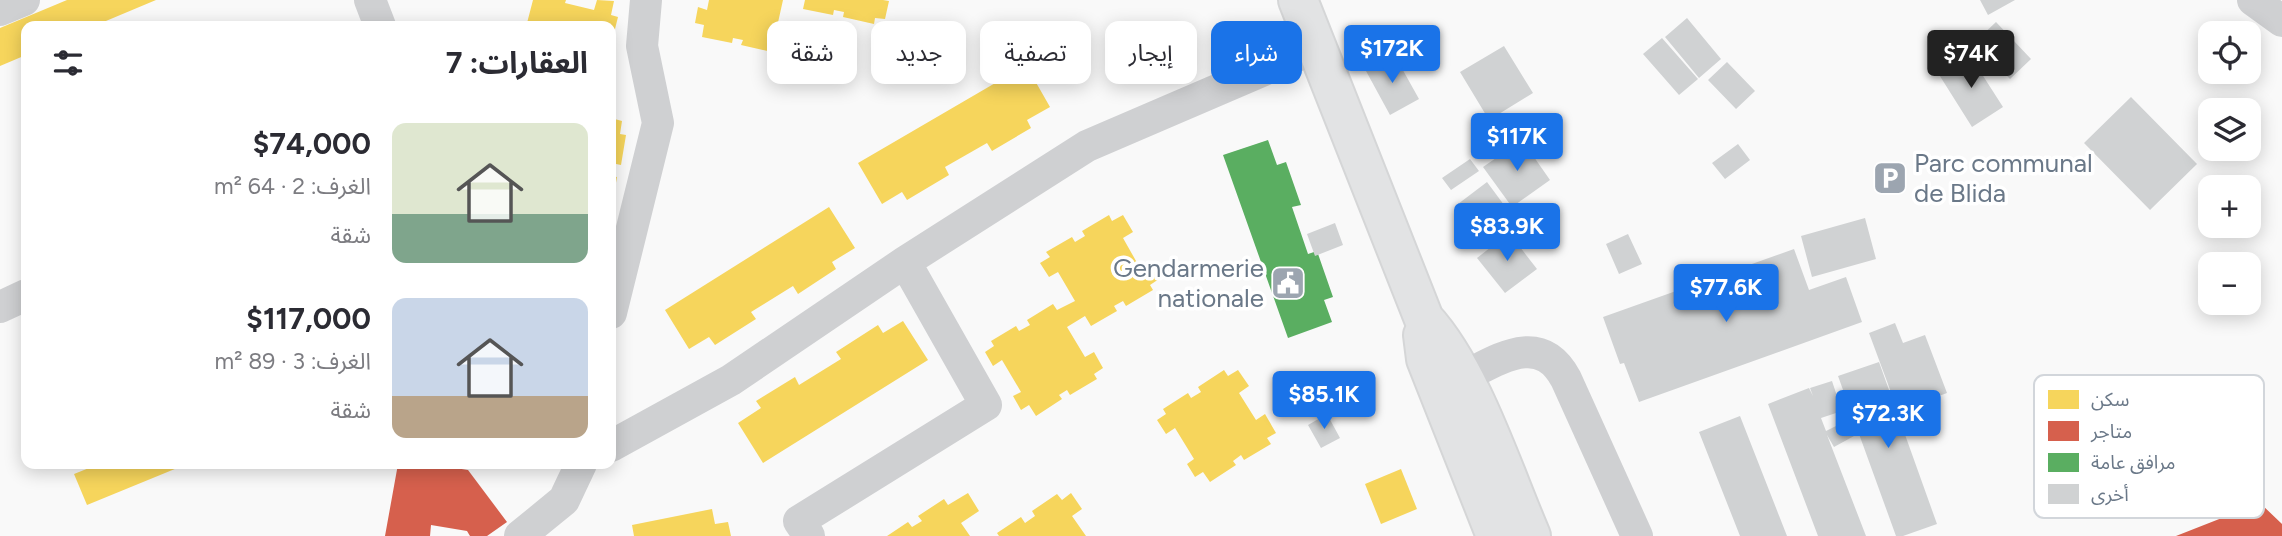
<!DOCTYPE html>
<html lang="ar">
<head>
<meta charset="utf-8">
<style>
  body { margin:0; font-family:Figtree,"Noto Sans Arabic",sans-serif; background:#f7f7f7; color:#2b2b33; direction:rtl; height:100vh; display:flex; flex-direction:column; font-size:26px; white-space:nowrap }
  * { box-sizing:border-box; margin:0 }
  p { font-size:23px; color:#7c7c81 }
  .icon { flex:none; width:38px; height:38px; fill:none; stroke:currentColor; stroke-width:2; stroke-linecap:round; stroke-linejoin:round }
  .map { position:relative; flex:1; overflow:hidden; direction:ltr }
  .side { position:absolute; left:21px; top:21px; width:595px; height:448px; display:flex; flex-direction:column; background:#fff; border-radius:14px; box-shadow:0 4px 18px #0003; direction:rtl }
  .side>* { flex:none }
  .banner { position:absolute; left:637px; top:21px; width:665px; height:63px; direction:rtl; display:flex; gap:14px }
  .controls { position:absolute; left:2198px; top:21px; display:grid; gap:14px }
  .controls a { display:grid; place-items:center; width:63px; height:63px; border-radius:14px; background:#fff; box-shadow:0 4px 18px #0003; font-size:35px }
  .price { position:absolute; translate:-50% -60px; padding:0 16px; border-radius:7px; background:#1a73e8; color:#fff; font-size:23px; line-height:46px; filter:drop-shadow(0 2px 4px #0008) }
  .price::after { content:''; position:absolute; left:50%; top:42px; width:21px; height:16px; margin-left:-10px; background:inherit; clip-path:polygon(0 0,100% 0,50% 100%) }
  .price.on { background:#222; color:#fff }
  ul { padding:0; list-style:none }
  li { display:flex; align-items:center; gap:21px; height:175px; padding:0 28px }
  li span { display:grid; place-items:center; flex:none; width:196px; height:140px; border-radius:14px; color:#555 }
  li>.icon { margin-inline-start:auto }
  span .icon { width:84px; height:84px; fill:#fffc; stroke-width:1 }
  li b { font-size:30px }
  h2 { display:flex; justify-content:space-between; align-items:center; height:84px; padding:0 28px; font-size:30px }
  .pill { padding:0 24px; border-radius:14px; background:#fff; box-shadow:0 4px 18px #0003; font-size:24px; line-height:63px }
  .pill.on { background:#1a73e8; color:#fff }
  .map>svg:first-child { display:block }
  .homes { fill:#f6d55c }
  .shops { fill:#d6604d }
  .public { fill:#5aae61 }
  .building { fill:#d0d2d3 }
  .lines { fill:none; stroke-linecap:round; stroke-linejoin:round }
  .primary-casing { stroke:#d5d6d7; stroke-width:42 }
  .street { stroke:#cfd0d2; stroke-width:32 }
  .primary { stroke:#e2e3e4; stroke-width:38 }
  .labels { text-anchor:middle; stroke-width:7; stroke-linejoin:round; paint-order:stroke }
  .poi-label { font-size:26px; fill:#6a7888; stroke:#fff; text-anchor:start }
  .key { fill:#fff; stroke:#d2d6db; stroke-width:2 }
  .key-label { font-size:19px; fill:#6a7888 }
</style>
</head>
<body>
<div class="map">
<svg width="2282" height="536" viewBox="0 0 2282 536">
  <rect width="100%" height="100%" fill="#f9f9f9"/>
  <path class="homes" d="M 67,0 L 156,0 L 94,26 L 26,26 L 26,55 L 0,66 L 0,28 Z
    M 533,0 L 566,0 L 565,3 L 594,10 L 597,0 L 614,1 L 611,15 L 618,17 L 612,41 L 611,26 L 533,26 L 527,23 Z
    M 709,0 L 783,0 L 777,27 L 788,29 L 784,48 L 773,46 L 772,52 L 741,45 L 743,40 L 733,38 L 732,43 L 702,37 L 704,25 L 695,23 L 698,7 L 707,10 Z
    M 805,0 L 883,0 L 889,1 L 885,19 L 875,18 L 874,24 L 843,17 L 844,12 L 834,10 L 833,15 L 803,9 Z
    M 1026,65 L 1050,107 L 1027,120 L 1031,128 L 992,151 L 987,143 L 945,167 L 949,175 L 907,200 L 902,192 L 882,204 L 858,163 Z
    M 611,118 L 622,121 L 620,134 L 626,135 L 621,165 L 611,163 Z
    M 611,176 L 617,177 L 612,206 L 611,206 Z
    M 829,207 L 855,248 L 832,262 L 836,269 L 798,294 L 793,286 L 751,312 L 756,319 L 715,345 L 709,337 L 689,349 L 665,310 Z
    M 1109,215 L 1112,221 L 1123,215 L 1133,232 L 1123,238 L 1140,268 L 1149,263 L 1159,279 L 1150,285 L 1153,290 L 1126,306 L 1123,301 L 1114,306 L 1117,311 L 1091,326 L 1085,316 L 1067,327 L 1085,357 L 1094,352 L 1103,368 L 1094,374 L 1097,379 L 1070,395 L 1067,390 L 1059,395 L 1062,399 L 1036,416 L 1029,405 L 1021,410 L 1013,396 L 1021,392 L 1002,360 L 993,366 L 985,352 L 994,346 L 991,341 L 1016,326 L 1019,331 L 1030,325 L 1027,320 L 1053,304 L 1057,310 L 1075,301 L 1058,272 L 1049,277 L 1040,263 L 1050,257 L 1046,252 L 1072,237 L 1075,242 L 1085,236 L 1082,231 Z
    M 903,321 L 928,360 L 763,463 L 738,423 L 761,408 L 756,401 L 795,377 L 799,385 L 841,359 L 836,352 L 878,325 L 883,333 Z
    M 1224,370 L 1228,376 L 1238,370 L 1249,386 L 1239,393 L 1256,420 L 1265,414 L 1276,433 L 1267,438 L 1271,444 L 1244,460 L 1241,455 L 1233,461 L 1236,465 L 1210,482 L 1203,472 L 1195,477 L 1187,464 L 1194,459 L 1175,428 L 1166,434 L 1157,420 L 1166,414 L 1163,409 L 1188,393 L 1191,398 L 1201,392 L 1198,387 Z
    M 99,464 L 187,464 L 87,505 L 74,474 Z
    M 1401,469 L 1417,509 L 1381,524 L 1365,484 Z
    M 968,493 L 979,511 L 961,523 L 970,536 L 887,536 L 908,522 L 912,527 L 922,521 L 918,516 L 944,499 L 948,505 Z
    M 1071,493 L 1082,509 L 1072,516 L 1086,536 L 999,536 L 997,533 L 1021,517 L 1025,523 L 1035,516 L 1032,511 L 1057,494 L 1062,500 Z
    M 712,509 L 715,524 L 728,522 L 731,536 L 634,536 L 632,525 Z"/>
  <path class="shops" d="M 398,464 L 450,464 L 449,467 L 468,470 L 507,522 L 487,536 L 470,536 L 467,531 L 431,525 L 430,536 L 385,536 Z
    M 2260,503 L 2282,524 L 2282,536 L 2176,536 Z"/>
  <path class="public" d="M 1268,140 L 1277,165 L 1286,162 L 1301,205 L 1292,207 L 1308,254 L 1317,251 L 1333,297 L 1324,300 L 1332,322 L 1288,338 L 1223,155 Z"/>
  <path class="building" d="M 1980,0 L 2015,0 L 1988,15 Z
    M 1687,18 L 1721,59 L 1699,78 L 1665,37 Z
    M 1996,22 L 2031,59 L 2010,79 L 1975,42 Z
    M 1662,38 L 1698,79 L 1679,95 L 1643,54 Z
    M 1504,46 L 1533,93 L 1489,120 L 1460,72 Z
    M 1969,54 L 2003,107 L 1972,127 L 1938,73 Z
    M 1395,56 L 1419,99 L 1390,115 L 1366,71 Z
    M 1727,62 L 1755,91 L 1736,109 L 1708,80 Z
    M 2131,97 L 2197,164 L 2150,210 L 2084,143 Z
    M 1522,140 L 1550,180 L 1512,207 L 1483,167 Z
    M 1738,144 L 1750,160 L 1725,179 L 1712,163 Z
    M 1470,159 L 1479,171 L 1451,190 L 1442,178 Z
    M 1487,182 L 1507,209 L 1478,230 L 1458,204 Z
    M 1865,218 L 1876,259 L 1812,277 L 1801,236 Z
    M 1335,223 L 1343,245 L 1315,256 L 1307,234 Z
    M 1509,233 L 1537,269 L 1505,293 L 1477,258 Z
    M 1628,234 L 1642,264 L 1619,274 L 1606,244 Z
    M 1794,249 L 1809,290 L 1846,277 L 1862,322 L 1639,402 L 1624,363 L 1620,364 L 1603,317 Z
    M 1895,323 L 1903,343 L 1925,335 L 1947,393 L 1898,411 L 1869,333 Z
    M 1879,362 L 1937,524 L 1903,536 L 1896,536 L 1838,376 Z
    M 1832,381 L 1842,411 L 1821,418 L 1826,431 L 1846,421 L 1854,436 L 1834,447 L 1827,435 L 1866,536 L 1818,536 L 1768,404 L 1809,388 L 1813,396 L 1810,388 Z
    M 1327,414 L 1340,438 L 1321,448 L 1308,425 Z
    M 1740,416 L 1787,536 L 1740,536 L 1699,432 Z"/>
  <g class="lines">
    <g class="primary-casing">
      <path id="primary" d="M 1298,0 L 1424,319 C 1471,370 1503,471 1531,536
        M 1423,335 L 1426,359 L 1496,536"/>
    </g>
    <path class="street" d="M 370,0 L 380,26
      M 2253,0 L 2282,21
      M 0,10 L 24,0
      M 0,307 L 26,295
      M 611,313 L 658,123 L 642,46 L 646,0
      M 1463,377 C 1498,360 1540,330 1566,379 L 1637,536
      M 611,446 L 731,380 L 905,262 L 1087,146 L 1315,48
      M 520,536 L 564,500 L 581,464
      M 809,536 L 799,521 L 986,405 L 905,262"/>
    <use href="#primary" class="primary"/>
  </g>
  <defs>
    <g id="parking-square" transform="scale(1.75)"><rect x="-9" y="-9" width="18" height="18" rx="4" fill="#9ca5b0" stroke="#fff"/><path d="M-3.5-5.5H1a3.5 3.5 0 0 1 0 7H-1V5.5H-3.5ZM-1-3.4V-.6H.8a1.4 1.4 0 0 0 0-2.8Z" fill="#fff"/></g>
    <g id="civic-square" transform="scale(1.75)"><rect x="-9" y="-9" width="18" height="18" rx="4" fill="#9ca5b0" stroke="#fff"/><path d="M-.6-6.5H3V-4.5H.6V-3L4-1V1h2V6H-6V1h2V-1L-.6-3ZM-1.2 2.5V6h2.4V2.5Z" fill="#fff"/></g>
  </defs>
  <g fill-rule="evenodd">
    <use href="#parking-square" x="1890" y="178"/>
    <use href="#civic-square" x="1288" y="283"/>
  </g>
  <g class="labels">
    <g class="poi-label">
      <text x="1914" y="172">Parc communal<tspan x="1914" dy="30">de Blida</tspan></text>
      <text x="1264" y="277" text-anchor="end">Gendarmerie<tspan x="1264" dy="30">nationale</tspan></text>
    </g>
  </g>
  <rect x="2034" y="375" width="230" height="143" rx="10" class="key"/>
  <rect x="2048" y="390" width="31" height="19" fill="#f6d55c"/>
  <rect x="2048" y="421" width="31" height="20" fill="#d6604d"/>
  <rect x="2048" y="453" width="31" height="19" fill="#5aae61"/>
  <rect x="2048" y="484" width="31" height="20" fill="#d0d2d3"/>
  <g class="key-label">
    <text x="2091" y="406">سكن</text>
    <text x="2091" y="438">متاجر</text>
    <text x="2091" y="469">مرافق عامة</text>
    <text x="2091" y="501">أخرى</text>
  </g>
</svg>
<div class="controls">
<a><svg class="icon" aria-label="locate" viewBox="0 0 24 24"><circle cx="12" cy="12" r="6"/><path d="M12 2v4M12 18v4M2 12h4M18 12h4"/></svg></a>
<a><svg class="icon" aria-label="layers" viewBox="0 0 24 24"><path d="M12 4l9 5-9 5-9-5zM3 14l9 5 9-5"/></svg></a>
<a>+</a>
<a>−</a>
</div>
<b class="price" style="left:1392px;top:85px">$172K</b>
<b class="price on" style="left:1971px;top:90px">$74K</b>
<b class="price" style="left:1517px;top:173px">$117K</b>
<b class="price" style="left:1507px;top:263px">$83.9K</b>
<b class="price" style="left:1726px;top:324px">$77.6K</b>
<b class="price" style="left:1324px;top:431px">$85.1K</b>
<b class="price" style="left:1888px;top:450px">$72.3K</b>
<div class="banner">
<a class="pill on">شراء</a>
<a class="pill">إيجار</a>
<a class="pill">تصفية</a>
<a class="pill">جديد</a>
<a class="pill">شقة</a>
</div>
<section class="side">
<h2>العقارات: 7<svg class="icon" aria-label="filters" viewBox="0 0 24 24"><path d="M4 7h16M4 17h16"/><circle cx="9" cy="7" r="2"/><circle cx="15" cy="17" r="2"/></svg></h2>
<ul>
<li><span style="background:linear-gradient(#dfe7d0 65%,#7fa58c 0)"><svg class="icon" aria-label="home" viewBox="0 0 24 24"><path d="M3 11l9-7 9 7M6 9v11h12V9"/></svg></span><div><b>$74,000</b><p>الغرف: 2 · 64 m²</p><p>شقة</p></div></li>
<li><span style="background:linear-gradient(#c9d6e8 70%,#b9a48a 0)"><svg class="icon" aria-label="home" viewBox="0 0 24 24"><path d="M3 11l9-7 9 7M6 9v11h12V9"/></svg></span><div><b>$117,000</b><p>الغرف: 3 · 89 m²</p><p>شقة</p></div></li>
</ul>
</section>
</div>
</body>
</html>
